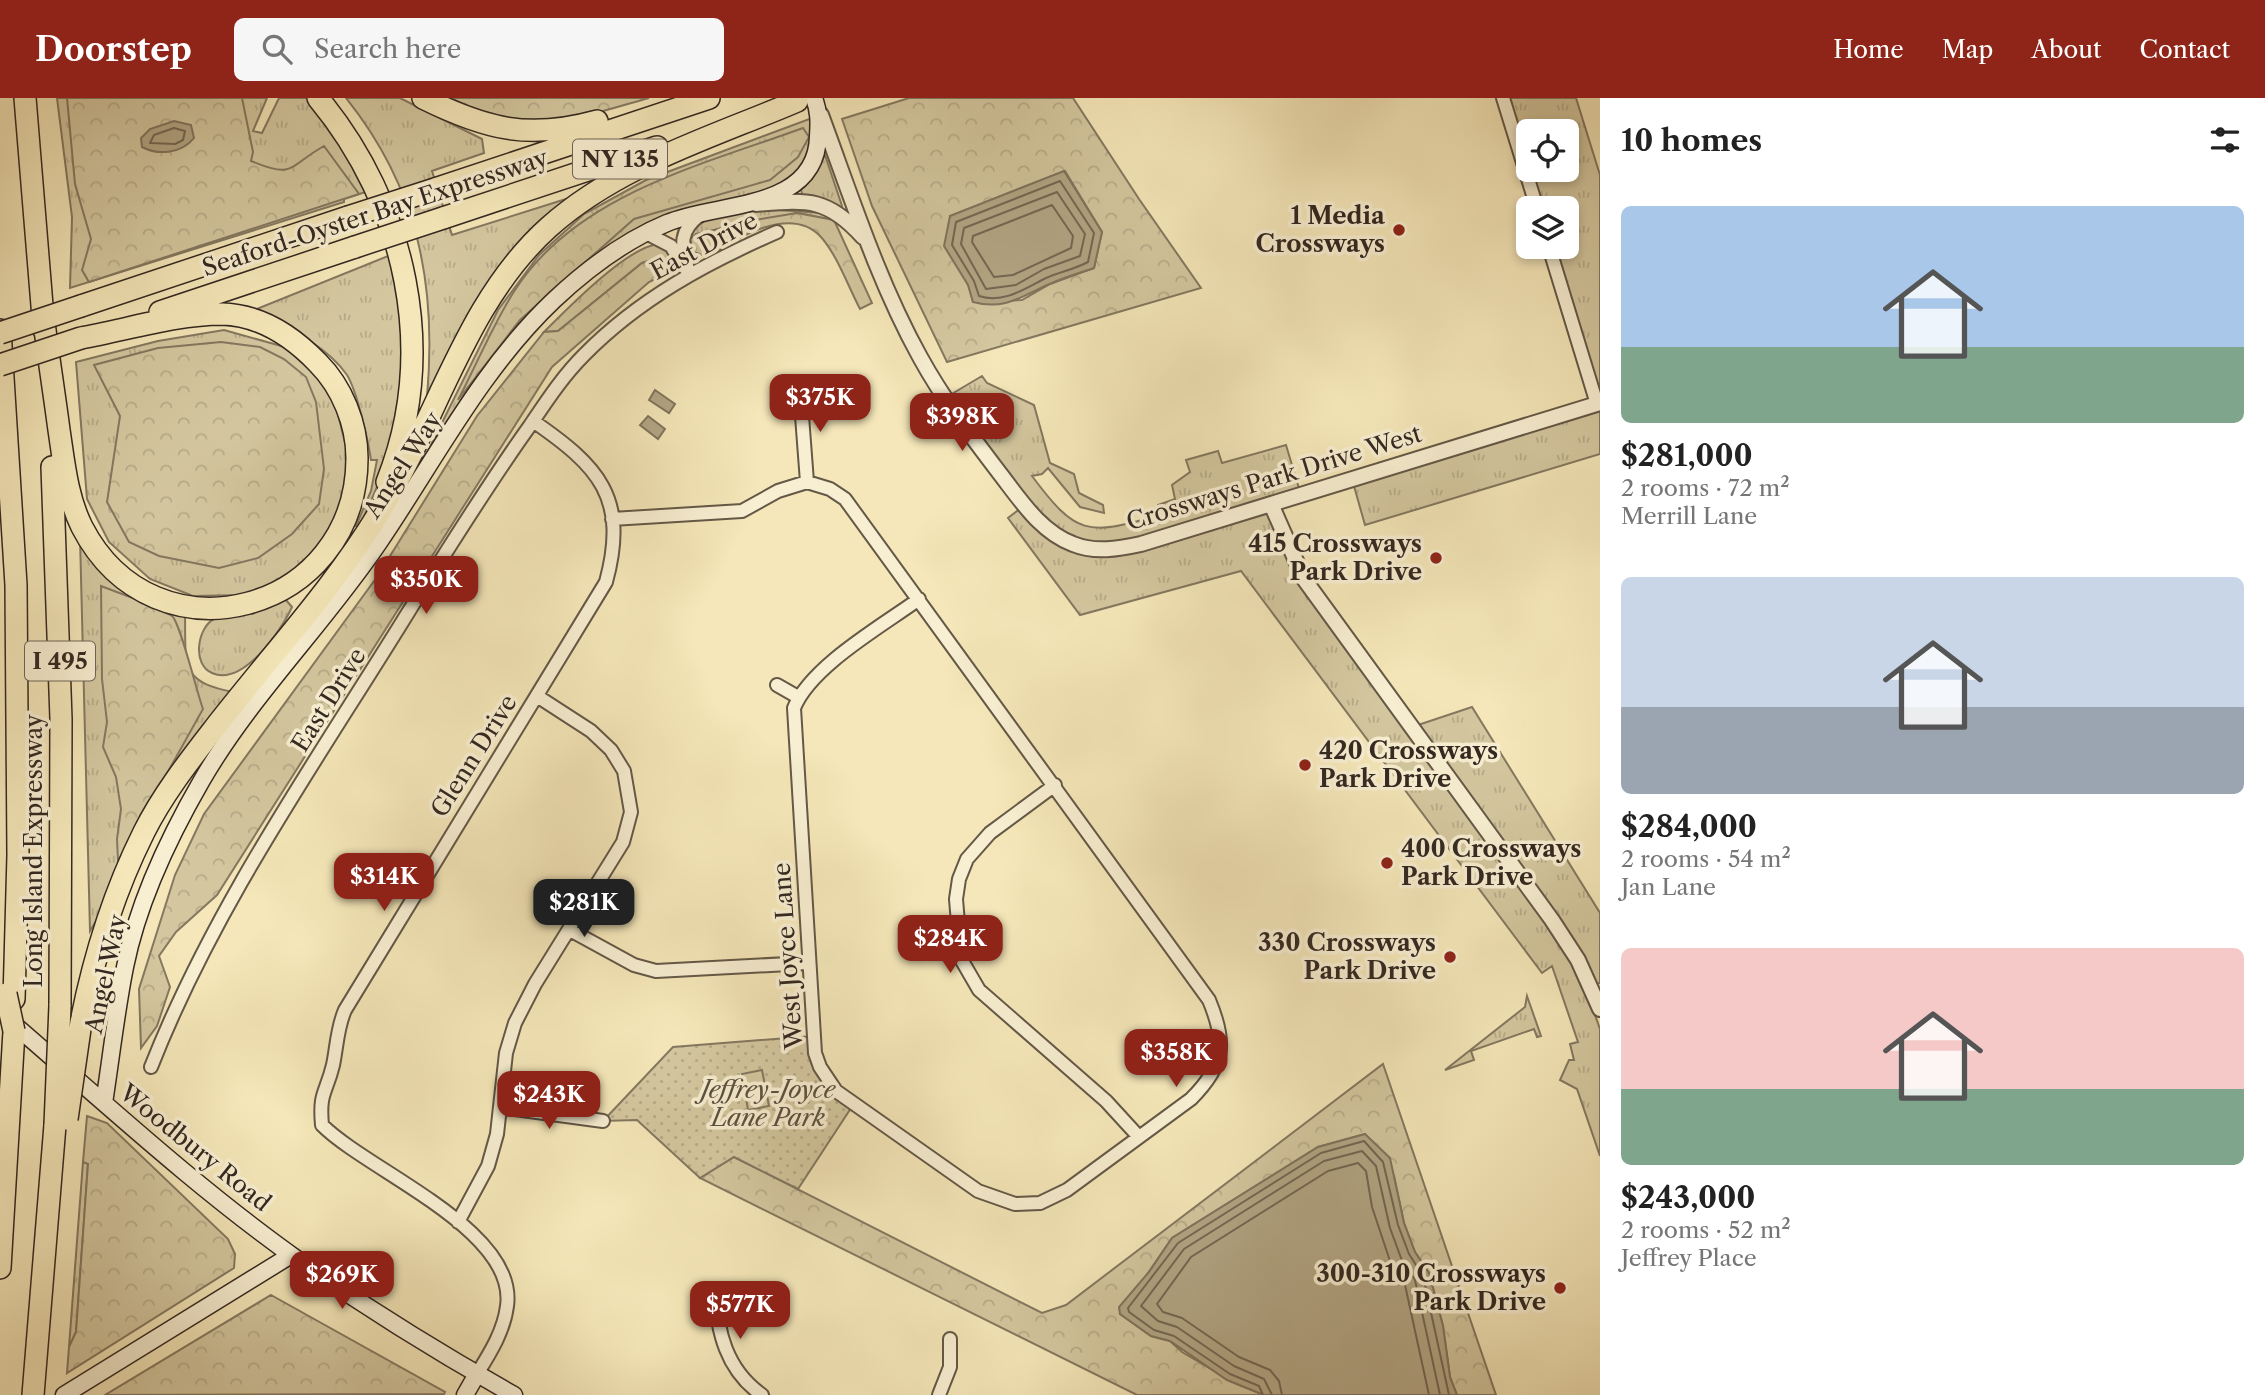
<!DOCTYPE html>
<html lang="en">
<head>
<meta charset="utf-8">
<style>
  body { margin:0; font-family:"Libre Caslon Text",serif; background:#f6f6f6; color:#222; height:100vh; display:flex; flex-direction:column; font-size:26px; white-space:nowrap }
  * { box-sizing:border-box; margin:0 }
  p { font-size:23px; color:#767676 }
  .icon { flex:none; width:38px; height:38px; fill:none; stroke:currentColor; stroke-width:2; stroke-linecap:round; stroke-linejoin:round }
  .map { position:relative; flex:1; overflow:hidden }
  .sheet { display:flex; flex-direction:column; background:#fff; width:665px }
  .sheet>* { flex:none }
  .controls { position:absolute; left:1516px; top:21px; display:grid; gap:14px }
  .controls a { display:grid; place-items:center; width:63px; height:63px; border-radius:10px; background:#fff; box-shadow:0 4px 10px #0003; font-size:35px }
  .price { position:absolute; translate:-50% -60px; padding:0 16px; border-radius:14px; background:#8f2418; color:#fff; font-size:23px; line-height:46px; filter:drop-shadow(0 2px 4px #0008) }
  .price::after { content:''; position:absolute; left:50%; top:42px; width:21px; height:16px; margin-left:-10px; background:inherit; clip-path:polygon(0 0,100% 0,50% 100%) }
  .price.active { background:#222; color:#fff }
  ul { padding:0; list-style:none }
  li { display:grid; align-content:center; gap:14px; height:371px; padding:0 21px }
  li span { display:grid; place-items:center; height:217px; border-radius:10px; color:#555 }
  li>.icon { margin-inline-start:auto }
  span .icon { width:126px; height:126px; fill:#fffc; stroke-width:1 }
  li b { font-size:30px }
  h2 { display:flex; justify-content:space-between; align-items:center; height:84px; padding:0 21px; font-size:30px }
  header { display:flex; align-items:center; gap:42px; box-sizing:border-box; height:98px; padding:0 35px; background:#8f2418; color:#fff }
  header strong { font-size:33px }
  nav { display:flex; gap:38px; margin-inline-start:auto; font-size:24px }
  .search { width:490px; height:63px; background:#f6f6f6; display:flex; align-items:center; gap:18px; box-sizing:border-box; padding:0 24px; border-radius:10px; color:#767676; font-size:26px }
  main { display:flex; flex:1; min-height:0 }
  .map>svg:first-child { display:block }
  .grass { fill:url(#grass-tufts); stroke:#847860; stroke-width:2; fill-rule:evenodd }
  .forest { fill:url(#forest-crowns); stroke:#847860; stroke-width:2; fill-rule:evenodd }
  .park { fill:url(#park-dots); stroke:#847860; stroke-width:2 }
  .pitch { fill:#d4c79f; stroke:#847860; stroke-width:2 }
  .water { fill:#b3a685; stroke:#80745d; stroke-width:2 }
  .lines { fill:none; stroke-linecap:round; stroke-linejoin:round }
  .shore { stroke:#736753; stroke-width:2 }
  .minor-casing { stroke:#645847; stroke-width:16 }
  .tertiary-casing { stroke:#645847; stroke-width:18 }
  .secondary-casing { stroke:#332821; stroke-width:19 }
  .motorway-casing { stroke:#332821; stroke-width:24 }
  .minor { stroke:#f8efd2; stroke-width:12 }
  .tertiary { stroke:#f8efd2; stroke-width:14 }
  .secondary { stroke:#f8efd2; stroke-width:16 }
  .motorway { stroke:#f5e7b9; stroke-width:21 }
  .motorway-bridge-casing { stroke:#332821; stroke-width:24; stroke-linecap:butt }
  .motorway-bridge { stroke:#f5e7b9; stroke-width:21 }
  .poi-dot { fill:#8f2418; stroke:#f8efd2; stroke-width:2.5 }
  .labels { text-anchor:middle; stroke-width:7; stroke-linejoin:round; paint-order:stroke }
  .shield { fill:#f8efd2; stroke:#6e6456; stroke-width:2 }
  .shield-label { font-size:23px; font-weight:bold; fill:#332821 }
  .street-label { font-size:24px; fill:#332821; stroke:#f8efd2 }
  .poi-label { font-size:24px; font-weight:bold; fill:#332821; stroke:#f8efd2; text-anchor:end }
  .park-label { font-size:24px; font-style:italic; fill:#5b5040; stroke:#f8efd2 }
</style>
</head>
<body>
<header>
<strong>Doorstep</strong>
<div class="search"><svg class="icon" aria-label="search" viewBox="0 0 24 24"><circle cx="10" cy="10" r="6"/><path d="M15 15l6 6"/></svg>Search here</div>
<nav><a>Home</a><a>Map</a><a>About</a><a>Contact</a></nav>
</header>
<main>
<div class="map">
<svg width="1600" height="1297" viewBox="0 0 1600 1297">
  <defs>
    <pattern id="grass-tufts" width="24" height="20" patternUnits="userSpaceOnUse" patternTransform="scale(1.75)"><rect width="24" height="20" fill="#d4c79f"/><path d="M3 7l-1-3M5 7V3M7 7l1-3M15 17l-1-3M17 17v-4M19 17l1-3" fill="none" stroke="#b6ab89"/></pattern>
    <pattern id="forest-crowns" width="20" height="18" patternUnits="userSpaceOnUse" patternTransform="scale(1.75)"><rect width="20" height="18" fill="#d4c79f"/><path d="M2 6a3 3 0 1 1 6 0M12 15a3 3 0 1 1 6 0" fill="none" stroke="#b6ab89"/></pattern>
    <pattern id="park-dots" width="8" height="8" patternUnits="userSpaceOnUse" patternTransform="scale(1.75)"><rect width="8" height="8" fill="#d4c79f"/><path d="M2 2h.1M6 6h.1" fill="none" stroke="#b6ab89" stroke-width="1.8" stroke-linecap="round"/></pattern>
  </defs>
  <rect width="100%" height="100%" fill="#f5e7b9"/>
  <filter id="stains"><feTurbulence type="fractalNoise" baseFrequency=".00286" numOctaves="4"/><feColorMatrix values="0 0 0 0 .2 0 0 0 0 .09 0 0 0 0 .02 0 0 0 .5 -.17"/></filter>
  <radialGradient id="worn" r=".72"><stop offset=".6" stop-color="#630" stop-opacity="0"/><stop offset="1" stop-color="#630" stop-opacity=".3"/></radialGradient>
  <path class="grass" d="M 57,0 L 267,0 L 253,33 L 262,35 L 279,0 L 311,0 L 372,92 L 344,101 L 344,104 L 70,190 L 72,119 Z
    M 346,0 L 400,0 L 482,41 L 484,55 L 432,73 L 452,137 L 585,95 L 531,140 L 427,299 C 437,186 418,90 346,0 Z
    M 1506,0 L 1576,0 L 1600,77 L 1600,356 L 1365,427 L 1352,381 L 1597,305 L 1551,149 L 1566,149 L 1566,110 L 1539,110 ZM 1528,33 L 1566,33 L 1566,72 L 1528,72 Z
    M 812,20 L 816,32 L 805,70 L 770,93 L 681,115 L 550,202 L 422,365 L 498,212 L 539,157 L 584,116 L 646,82 Z
    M 825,57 L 842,108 L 841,110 L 803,99 L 801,92 Z
    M 763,111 L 837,116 L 827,121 L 797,115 L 696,136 L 690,141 L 692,132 L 706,122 Z
    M 659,146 L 671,155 L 673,169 L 670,174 L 659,160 L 642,165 L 558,233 L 544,234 C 567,211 628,148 659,146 Z
    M 393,156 L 407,250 L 387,366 L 360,428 L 356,428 L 371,393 L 377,362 L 371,362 C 368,342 357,293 347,277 C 325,245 284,229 252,213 Z
    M 224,232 L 292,251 L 333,296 L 351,369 L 330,438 L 297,476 L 244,497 L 193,498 L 150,481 L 109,444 L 87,401 L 76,264 L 158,243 Z
    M 982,278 L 987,285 L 1034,307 L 1050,365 L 1074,376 L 1079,395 L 1103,407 L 1104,415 L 1080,409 L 1048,370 L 1042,376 L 1032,378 C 1076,437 1087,438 1156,418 L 1158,407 L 1175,401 L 1172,387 L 1190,374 L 1186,362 L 1218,353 L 1222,365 L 1286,347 L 1301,397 L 1271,406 L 1296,467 L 1412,629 L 1472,609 L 1600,815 L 1600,885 L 1591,887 L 1574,858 L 1600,931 L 1600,1058 L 1577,991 L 1560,982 L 1569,962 L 1574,962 L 1570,946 L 1578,944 L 1552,868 L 1542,875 L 1241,473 L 1080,517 L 1008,420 L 1025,407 L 945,300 Z
    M 80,440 L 181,512 L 185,518 C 186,567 179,584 234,594 L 90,833 Z
    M 286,502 L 292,509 C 281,533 243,589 212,575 C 192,567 197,530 214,521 C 224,516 235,518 245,515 C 259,512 273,506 286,502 Z
    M 1527,898 L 1541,938 L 1537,939 L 1534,931 L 1471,953 L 1474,962 L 1445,972 L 1525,909 Z
    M 83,1064 L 88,1065 L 76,1234 L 69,1249 Z"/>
  <path class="forest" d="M 67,0 L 242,0 L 253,54 L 251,63 C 295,81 287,69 324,48 L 359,96 L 89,184 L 82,172 L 91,141 L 75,86 Z
    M 451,0 L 649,0 C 571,22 527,41 451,0 Z
    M 909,0 L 1073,0 L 1139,101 L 1201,190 L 947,264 L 872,108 L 842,21 ZM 1065,73 L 1102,134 L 1094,170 L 1050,186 L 1022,202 L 973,204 L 950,118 Z
    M 803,30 L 809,39 L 798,59 L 770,82 L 634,121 L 520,222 L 458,302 C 477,266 493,226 515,192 C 577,96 702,67 803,30 Z
    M 797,115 L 834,122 L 872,205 L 860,211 C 848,188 837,157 821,139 C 791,106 737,140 708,159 L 694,154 L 690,141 L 696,137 L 743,124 Z
    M 659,160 L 670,174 L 649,184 L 552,269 L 217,797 L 176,834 L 159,858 L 170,889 L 157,928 L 141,950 L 139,891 L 175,777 L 204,716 L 377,479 L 477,318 L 544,234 L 558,233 L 642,165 Z
    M 221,244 L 260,249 L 284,261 L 306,279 L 316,304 L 324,371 L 319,406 L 292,436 L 258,460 L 219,470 L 159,458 L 129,444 L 107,404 L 120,318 L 94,267 L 158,250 Z
    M 101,488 C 123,497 152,505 172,518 C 180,524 197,595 203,611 L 118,763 L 117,741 L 121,711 L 116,679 L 103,649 L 107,624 L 102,581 Z
    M 1383,966 L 1496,1297 L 1457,1297 L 1450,1279 L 1443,1228 L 1429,1175 L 1415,1154 L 1404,1125 L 1394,1078 L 1365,1036 L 1318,1049 L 1172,1140 L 1120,1216 L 1151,1238 L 1170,1243 L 1182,1254 L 1237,1286 L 1264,1297 L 1137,1297 L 700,1080 L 734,1059 L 1042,1215 L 1066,1207 Z
    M 87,1018 L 107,1025 L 228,1141 L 235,1156 L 234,1170 L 67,1275 L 69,1249 L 76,1234 L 88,1066 L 83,1064 Z
    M 271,1197 L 445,1294 L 444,1296 L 105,1297 Z"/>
  <path class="park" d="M 813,938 L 815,955 L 853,1007 L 798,1091 L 734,1059 L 700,1080 L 637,1022 L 603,1023 L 673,949 Z"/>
  <path class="pitch" d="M 762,972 L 769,1008 L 748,1012 L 742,976 Z"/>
  <path class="water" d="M 174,23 L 191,27 L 194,40 C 182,55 159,58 142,49 L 141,40 L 150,31 Z
    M 1064,73 L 1102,134 L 1094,170 C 1080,175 1065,179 1052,185 C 1023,197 1006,213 973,204 L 968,187 L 944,148 L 950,118 Z
    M 655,292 L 675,306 L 669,315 L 649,302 Z
    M 648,318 L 665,331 L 658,341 L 640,327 Z
    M 1365,1036 L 1390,1060 L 1404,1125 L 1415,1154 L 1429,1175 L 1443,1228 L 1450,1279 L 1457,1297 L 1264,1297 L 1227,1282 L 1170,1243 L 1151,1238 L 1120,1216 L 1119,1209 L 1149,1174 L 1172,1140 L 1318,1049 Z"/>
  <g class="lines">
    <path class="shore" d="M 174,30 L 185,33 L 183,42 L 175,46 L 150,45 L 154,37 Z
      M 1060,83 L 1094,135 L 1088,164 C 1075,171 1060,174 1046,180 C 1026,190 1004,206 979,198 L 974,183 L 952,147 L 956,124 Z
      M 1057,94 L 1085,136 L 1080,158 L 1044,171 L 1016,187 L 986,191 L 961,146 L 964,130 Z
      M 1052,107 L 1073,138 L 1071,150 L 1013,177 L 994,179 L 972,144 L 973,138 Z
      M 1263,1297 L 1259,1288 L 1230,1276 L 1174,1238 L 1154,1232 L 1129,1214 L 1128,1210 L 1178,1145 L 1321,1055 L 1364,1043 L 1383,1064 L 1398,1127 L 1409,1156 L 1423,1178 L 1449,1297
      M 1272,1297 L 1264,1281 L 1234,1268 L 1177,1229 L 1158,1223 L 1141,1208 L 1184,1151 L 1324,1063 L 1362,1053 L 1376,1068 L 1390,1130 L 1401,1160 L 1415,1182 L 1440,1297
      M 1282,1297 L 1279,1283 L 1270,1272 L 1239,1259 L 1182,1220 L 1163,1214 L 1157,1206 L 1191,1159 L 1328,1073 L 1358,1065 L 1366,1073 L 1372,1109 L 1390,1163 L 1405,1187 L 1429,1297"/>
    <g class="minor-casing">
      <path id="minor" d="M 1503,0 L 1537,110
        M 646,135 L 671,148 L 685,170
        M 1549,149 L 1597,306
        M 689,176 C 683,150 676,135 700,117
        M 792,303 L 802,318 L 807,384
        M 612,421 L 742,413 L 778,393 L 807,384 L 830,391 L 845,401 L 1209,902 C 1227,945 1225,967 1191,1001 L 1067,1092 L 1040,1105 L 1015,1106 L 978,1093 L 836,993 L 820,969 L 815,955 L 794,610 C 811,568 882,528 919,501
        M 777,587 L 798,599
        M 1055,687 L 990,735 L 967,761 L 959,781 L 956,801 L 961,861 L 979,892 L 1106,1003 L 1139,1039
        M 570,832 L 634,867 L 656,873 L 807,865
        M 151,969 C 215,806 318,661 409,513 C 448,451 486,389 529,329 C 546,304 562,279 584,257 C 639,201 706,165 777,134
        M 500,1009 L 603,1023
        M 458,1124 L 488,1068 L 497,1036 L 506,955 L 515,925 L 535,886 L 623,744 L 631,714 L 624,673 L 611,652 L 591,633 L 537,598
        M 715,1192 C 717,1233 726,1272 762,1297
        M 477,1276 C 490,1255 504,1233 507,1208 C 518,1132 368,1073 322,1027 C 319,994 326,996 333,967 C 337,948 337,930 345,912 L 606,484 C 629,399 598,368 533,323
        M 939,1297 L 950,1269 L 950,1241"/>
    </g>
    <g class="tertiary-casing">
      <path id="tertiary" d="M 821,17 C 851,98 878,183 920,259 C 943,301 972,339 1001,377 C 1021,403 1041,434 1073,446 C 1095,455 1118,451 1141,446 L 1600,305
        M 756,106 C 807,102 827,99 863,139
        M 1271,406 L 1304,481 L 1552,822 L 1578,862 L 1600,911"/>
    </g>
    <g class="secondary-casing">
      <path id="secondary" d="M 10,923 C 105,1005 199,1092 301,1164 C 370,1212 441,1256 514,1297
        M 104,1005 C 111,960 116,914 125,869 C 138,804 169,739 202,682 C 250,599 324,526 378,446 C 434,364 481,271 554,202 C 587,171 626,142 667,125 C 717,104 817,113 818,38 C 819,24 819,13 814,0
        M 64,1297 L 291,1157
        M 465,1297 L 477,1276"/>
    </g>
    <g class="motorway-casing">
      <path id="motorway" d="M 25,0 L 44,232
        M 318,0 C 406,106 439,253 387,384
        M 423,0 C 486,31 528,42 597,23
        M 435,91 L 709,0
        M 443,120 L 657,49
        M 81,208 L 348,119
        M 160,214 L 355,149
        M 43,217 C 48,256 54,294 59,332 C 64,365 67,399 82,429 C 155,570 357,515 357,360 C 357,326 342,289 318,265 C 293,239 260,217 222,216 C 176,216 126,232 81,240
        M 0,232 L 16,487 L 18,757 L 14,901
        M 52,369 L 61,621 L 60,908
        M 81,924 C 94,858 114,794 144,734 C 164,694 193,658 220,623 C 274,554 337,486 382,410 C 438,318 467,202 549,129 C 618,67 713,39 797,3
        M 0,1170 L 14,933
        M 33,1297 L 55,1027"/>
    </g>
    <use href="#minor" class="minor"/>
    <use href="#tertiary" class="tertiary"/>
    <use href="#secondary" class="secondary"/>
    <use href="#motorway" class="motorway"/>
    <g class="motorway-bridge-casing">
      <path id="motorway-bridge" d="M 348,119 L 435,91
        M 355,149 L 443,120
        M 0,235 L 81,208
        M 0,267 L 81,240
        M 6,896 L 14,933
        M 67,1021 L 81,924
        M 55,1027 L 60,908"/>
    </g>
    <use href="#motorway-bridge" class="motorway-bridge"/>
  </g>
  <g class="poi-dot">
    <circle cx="1399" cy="132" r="7"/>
    <circle cx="1436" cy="460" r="7"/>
    <circle cx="1305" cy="667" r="7"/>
    <circle cx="1387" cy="765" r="7"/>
    <circle cx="1450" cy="859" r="7"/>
    <circle cx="1560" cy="1190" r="7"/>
  </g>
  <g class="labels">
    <g class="shield">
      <rect x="573" y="41.5" width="94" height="39" rx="5"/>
      <rect x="25" y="543.5" width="70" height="39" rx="5"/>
    </g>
    <g class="shield-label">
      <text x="620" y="69">NY 135</text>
      <text x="60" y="571">I 495</text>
    </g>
    <g class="street-label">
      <text transform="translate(375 115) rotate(-18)" y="8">Seaford-Oyster Bay Expressway</text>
      <text transform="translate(704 148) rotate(-28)" y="8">East Drive</text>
      <text transform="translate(403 367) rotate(-57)" y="8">Angel Way</text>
      <text transform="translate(1274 380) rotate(-17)" y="8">Crossways Park Drive West</text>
      <text transform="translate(329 602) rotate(-58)" y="8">East Drive</text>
      <text transform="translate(474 658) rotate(-58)" y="8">Glenn Drive</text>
      <text transform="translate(34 753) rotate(-90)" y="8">Long Island Expressway</text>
      <text transform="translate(788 858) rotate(-94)" y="8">West Joyce Lane</text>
      <text transform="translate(106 876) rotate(-78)" y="8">Angel Way</text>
      <text transform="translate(195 1050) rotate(39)" y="8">Woodbury Road</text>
    </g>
    <g class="poi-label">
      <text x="1385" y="126">1 Media<tspan x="1385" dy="28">Crossways</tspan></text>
      <text x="1422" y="454">415 Crossways<tspan x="1422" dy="28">Park Drive</tspan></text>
      <text x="1319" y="661" text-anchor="start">420 Crossways<tspan x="1319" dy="28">Park Drive</tspan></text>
      <text x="1401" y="759" text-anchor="start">400 Crossways<tspan x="1401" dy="28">Park Drive</tspan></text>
      <text x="1436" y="853">330 Crossways<tspan x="1436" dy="28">Park Drive</tspan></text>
      <text x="1546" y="1184">300-310 Crossways<tspan x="1546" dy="28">Park Drive</tspan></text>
    </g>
    <g class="park-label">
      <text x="768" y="1000">Jeffrey-Joyce<tspan x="768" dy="28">Lane Park</tspan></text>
    </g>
  </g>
  <rect width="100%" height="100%" filter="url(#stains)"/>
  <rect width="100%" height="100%" fill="url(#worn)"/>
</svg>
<div class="controls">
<a><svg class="icon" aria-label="locate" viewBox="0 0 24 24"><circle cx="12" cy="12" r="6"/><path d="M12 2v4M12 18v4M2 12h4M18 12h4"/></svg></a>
<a><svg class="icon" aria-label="layers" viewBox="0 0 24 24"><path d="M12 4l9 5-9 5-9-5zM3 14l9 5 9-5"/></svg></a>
</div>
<b class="price" style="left:820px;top:336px">$375K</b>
<b class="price" style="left:962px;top:355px">$398K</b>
<b class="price" style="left:426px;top:518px">$350K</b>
<b class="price" style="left:384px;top:815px">$314K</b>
<b class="price active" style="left:584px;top:841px">$281K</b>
<b class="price" style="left:950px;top:877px">$284K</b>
<b class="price" style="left:1176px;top:991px">$358K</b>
<b class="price" style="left:549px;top:1033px">$243K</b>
<b class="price" style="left:342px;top:1213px">$269K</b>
<b class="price" style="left:740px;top:1243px">$577K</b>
</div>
<section class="sheet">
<h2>10 homes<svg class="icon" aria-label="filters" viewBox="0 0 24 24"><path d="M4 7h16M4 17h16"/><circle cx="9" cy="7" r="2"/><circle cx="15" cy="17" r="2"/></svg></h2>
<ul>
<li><span style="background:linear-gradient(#a9c7e8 65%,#7fa58c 0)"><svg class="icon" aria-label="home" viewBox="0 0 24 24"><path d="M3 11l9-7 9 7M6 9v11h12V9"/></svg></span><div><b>$281,000</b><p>2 rooms · 72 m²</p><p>Merrill Lane</p></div></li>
<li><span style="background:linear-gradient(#c9d6e8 60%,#9aa5b1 0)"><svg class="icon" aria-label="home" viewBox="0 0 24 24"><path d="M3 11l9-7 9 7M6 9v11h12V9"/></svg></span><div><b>$284,000</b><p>2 rooms · 54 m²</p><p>Jan Lane</p></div></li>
<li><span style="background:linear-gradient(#f6c9c9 65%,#7fa58c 0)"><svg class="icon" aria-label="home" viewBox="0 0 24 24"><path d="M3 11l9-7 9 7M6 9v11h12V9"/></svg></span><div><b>$243,000</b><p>2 rooms · 52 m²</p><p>Jeffrey Place</p></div></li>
</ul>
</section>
</main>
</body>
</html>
